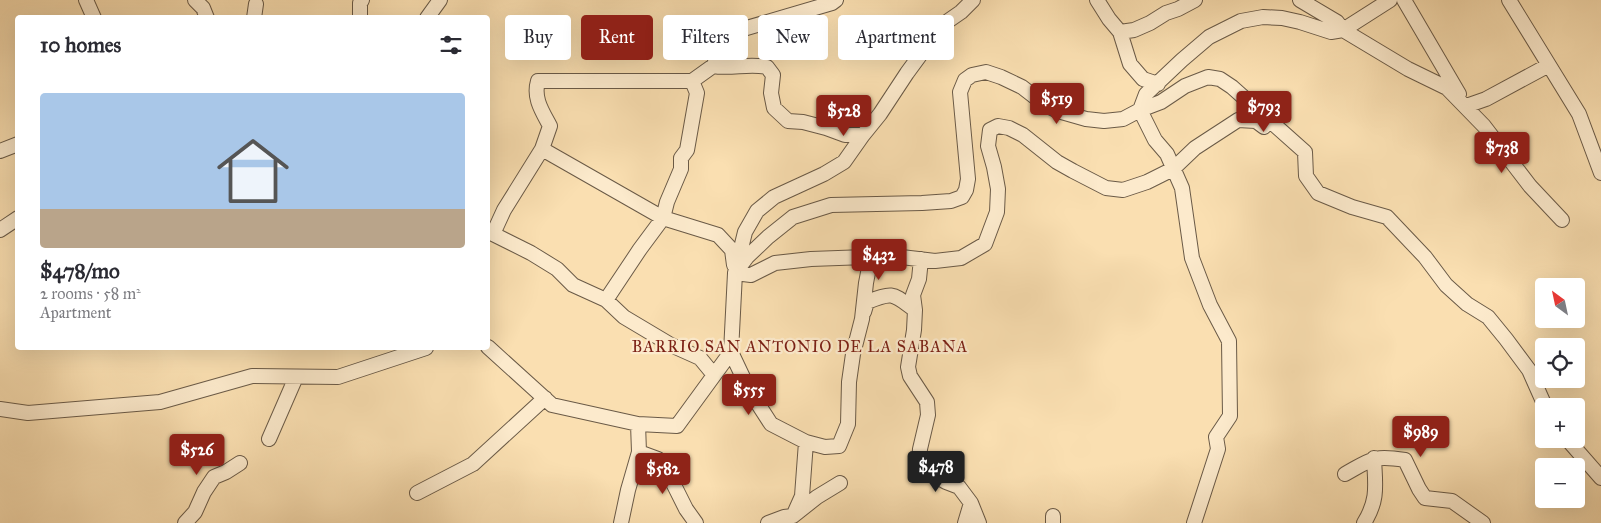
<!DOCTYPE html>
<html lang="en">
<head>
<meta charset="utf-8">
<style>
  body { margin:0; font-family:"IM FELL Great Primer",serif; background:#f2f2f3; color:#2b2b33; height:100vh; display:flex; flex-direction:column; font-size:19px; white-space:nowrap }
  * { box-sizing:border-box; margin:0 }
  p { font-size:16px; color:#7c7c81 }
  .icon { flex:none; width:28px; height:28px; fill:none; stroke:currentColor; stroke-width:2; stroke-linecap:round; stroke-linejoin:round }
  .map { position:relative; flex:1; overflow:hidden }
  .drawer { position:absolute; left:15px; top:15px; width:475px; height:335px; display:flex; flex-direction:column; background:#fff; border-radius:5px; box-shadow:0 5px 20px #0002 }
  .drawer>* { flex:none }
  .hud { position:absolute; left:505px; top:15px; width:475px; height:45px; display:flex; gap:10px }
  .needle { width:32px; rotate:327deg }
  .buttons { position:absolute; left:1535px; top:278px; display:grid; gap:10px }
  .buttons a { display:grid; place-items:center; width:50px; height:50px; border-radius:5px; background:#fff; box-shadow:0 5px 20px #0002; font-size:25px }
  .price { position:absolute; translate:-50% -42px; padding:0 11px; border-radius:5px; background:#8f2418; color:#fff; font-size:16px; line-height:32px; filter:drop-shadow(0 1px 2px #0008) }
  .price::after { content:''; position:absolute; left:50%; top:30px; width:15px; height:11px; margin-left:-8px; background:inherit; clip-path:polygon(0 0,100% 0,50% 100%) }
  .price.current { background:#222; color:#fff }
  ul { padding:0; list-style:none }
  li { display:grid; align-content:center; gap:10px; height:265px; padding:0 25px }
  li+li { border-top:1px solid #e1e1e2 }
  li span { display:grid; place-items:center; height:155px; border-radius:5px; color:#555 }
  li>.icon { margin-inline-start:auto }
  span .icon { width:90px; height:90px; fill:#fffc; stroke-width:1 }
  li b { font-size:21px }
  h2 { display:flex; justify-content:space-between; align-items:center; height:60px; padding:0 25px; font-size:21px }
  .chip { padding:0 18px; border-radius:5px; background:#fff; box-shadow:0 5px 20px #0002; font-size:18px; line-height:45px }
  .chip.current { background:#8f2418; color:#fff }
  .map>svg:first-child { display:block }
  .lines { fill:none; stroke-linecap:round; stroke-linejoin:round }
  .minor-casing { stroke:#6a5a47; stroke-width:16 }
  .minor { stroke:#fceacc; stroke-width:14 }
  .labels { text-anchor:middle; stroke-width:4.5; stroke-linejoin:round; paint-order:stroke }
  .neighbourhood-label { font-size:16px; letter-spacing:1px; fill:#7a1f14; stroke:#fceacc }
</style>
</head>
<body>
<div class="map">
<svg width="1601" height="523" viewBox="0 0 1601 523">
  <rect width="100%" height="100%" fill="#fadfb1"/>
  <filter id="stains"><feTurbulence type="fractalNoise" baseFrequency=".004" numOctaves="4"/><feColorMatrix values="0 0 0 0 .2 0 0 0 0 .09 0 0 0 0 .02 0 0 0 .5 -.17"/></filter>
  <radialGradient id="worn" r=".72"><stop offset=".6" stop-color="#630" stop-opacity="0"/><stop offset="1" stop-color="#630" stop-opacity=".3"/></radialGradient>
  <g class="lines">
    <g class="minor-casing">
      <path id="minor" d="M 86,0 L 94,18
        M 195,0 L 203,8 L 207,18
        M 1097,0 L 1109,19 L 1120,32 L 1130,64 L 1143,79 L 1158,84
        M 1300,0 L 1337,22 L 1343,30 L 1408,69 L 1447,88 L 1484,126 L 1530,186 L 1562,220
        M 1404,0 L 1459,94
        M 1509,0 L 1579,114 L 1601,173
        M 254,18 L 256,4
        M 360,18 L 360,3 L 362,0
        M 427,18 L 440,0
        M 1120,32 L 1134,30 L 1150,23 L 1166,13 L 1178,9 L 1195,0
        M 713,66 C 731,69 750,63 767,67 L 773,75 L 771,93 L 774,108 L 788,121 L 803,122 L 826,128 L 845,135 L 863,135
        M 1466,106 L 1486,99 L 1549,65
        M 1140,110 L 1155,140 L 1167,154 L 1182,188 L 1192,258 L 1210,305 L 1229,341 L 1230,416 L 1216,437 L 1218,449 L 1194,523
        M 1140,110 L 1146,94 L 1182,60 L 1209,37 L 1241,21 L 1263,17 L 1282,18 L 1300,22 L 1331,32 L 1343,30 L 1390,0
        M 0,151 L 18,144
        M 0,230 L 18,218
        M 488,233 L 493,234 L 531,253 L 557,269 L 573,285 L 606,300 L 624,317 L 671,345 L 700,358 L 714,375
        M 493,234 L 504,210 L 542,149
        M 921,259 L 919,279 L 913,295 L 915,310 L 914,330 L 908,367 L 910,376 L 927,402 L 928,415 L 920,449 L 919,464 L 929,472 L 946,482 L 959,487 L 971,503 L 979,523
        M 734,265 L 732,250 L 718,235 L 663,218 L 542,149 L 550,126 C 542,111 533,98 538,81 L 692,81 L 713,66 L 733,32 L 832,3 L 836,0
        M 735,273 L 747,257 L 768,237 L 793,217 L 831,205 L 922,203 L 951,201 L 962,197 L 966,190 L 968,179 L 960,92 L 965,80 L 972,75 L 986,72 L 1001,77 L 1022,87 L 1044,104 L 1058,111 L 1086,119 L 1104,121 L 1123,119 L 1140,110 L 1161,102 L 1185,86 L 1208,77 L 1220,79 L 1232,87 L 1305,152 L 1306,176 L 1318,193 L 1352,207 L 1387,217 L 1425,257 L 1446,285 L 1467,304 L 1488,317 L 1506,339 L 1529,370 L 1545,406
        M 735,273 L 751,275 L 775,263 L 811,259 L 893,256 L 935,261 L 961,258 L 985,244 L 997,212 L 998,189 L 994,167 L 988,146 L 990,130 L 998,126 L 1009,128 L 1023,135 L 1057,162 L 1073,171 L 1106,188 L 1123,190 L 1147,182 L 1173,169 L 1195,148 L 1238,120 L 1256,121 L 1264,127
        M 606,300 L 640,249 L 663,218 L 667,202 L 681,169 L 681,158 L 687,150 L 697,93 L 692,81
        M 864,312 L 867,302 C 894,291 893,294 915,310
        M 488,347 L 552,405 L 638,424 L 677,426 L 731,352 L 735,273 L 745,232 L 757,211 L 774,197 L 824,174 L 844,162 L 863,135 L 880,114 L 907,73 L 929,43 L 948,21 L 961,12 L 973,0
        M 731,352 L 749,390 L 771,424 L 806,442 L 825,447 L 839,446 L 848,424 L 849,382 L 853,354 L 862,319 L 866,283 L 871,257
        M 0,409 L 28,413 L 160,402 L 252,376 L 338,377 L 426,348
        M 269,439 L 296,377
        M 1567,439 L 1601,478
        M 639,452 L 658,459 L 672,481 L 686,509 L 696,523
        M 1345,474 C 1372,459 1373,455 1405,460 L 1419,489 L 1425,498 L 1452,501 L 1483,523
        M 417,493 L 473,464 L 545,398
        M 794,514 L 802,496 L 806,442
        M 1053,516 L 1053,523
        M 185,523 L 195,512 L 204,492 L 214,477 L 226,472 L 240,463
        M 621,523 L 628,490 L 639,452 L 638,424
        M 768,523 L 784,517 L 793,516 L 817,497 L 840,483
        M 965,523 L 971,503
        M 1364,523 C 1379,499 1375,484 1374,458"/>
    </g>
    <use href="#minor" class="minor"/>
  </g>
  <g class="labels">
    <g class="neighbourhood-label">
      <text x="800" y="352">BARRIO SAN ANTONIO DE LA SABANA</text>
    </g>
  </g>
  <rect width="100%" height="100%" filter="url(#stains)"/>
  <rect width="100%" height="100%" fill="url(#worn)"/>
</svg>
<div class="buttons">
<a><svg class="needle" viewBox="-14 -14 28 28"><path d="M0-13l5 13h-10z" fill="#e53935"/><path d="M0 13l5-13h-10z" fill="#7c7c81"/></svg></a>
<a><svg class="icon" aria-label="locate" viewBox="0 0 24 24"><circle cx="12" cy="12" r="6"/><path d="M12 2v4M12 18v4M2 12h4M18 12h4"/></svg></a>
<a>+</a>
<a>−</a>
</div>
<b class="price" style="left:1057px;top:125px">$519</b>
<b class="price" style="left:1264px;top:133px">$793</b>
<b class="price" style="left:844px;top:137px">$528</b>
<b class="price" style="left:1502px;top:174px">$738</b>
<b class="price" style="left:879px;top:281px">$432</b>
<b class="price" style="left:749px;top:416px">$555</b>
<b class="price" style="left:1421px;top:458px">$989</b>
<b class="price" style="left:197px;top:476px">$526</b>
<b class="price current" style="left:936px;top:493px">$478</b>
<b class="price" style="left:663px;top:495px">$582</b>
<div class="hud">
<a class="chip">Buy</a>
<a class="chip current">Rent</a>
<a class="chip">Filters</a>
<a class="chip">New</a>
<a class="chip">Apartment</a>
</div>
<section class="drawer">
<h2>10 homes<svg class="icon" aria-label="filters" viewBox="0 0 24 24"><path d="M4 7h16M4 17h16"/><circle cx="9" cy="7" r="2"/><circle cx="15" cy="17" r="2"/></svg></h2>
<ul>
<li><span style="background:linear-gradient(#a9c7e8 75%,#b9a48a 0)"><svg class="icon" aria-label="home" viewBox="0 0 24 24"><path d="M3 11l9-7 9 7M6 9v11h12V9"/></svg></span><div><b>$478/mo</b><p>2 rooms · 58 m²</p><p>Apartment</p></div></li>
</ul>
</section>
</div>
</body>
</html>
